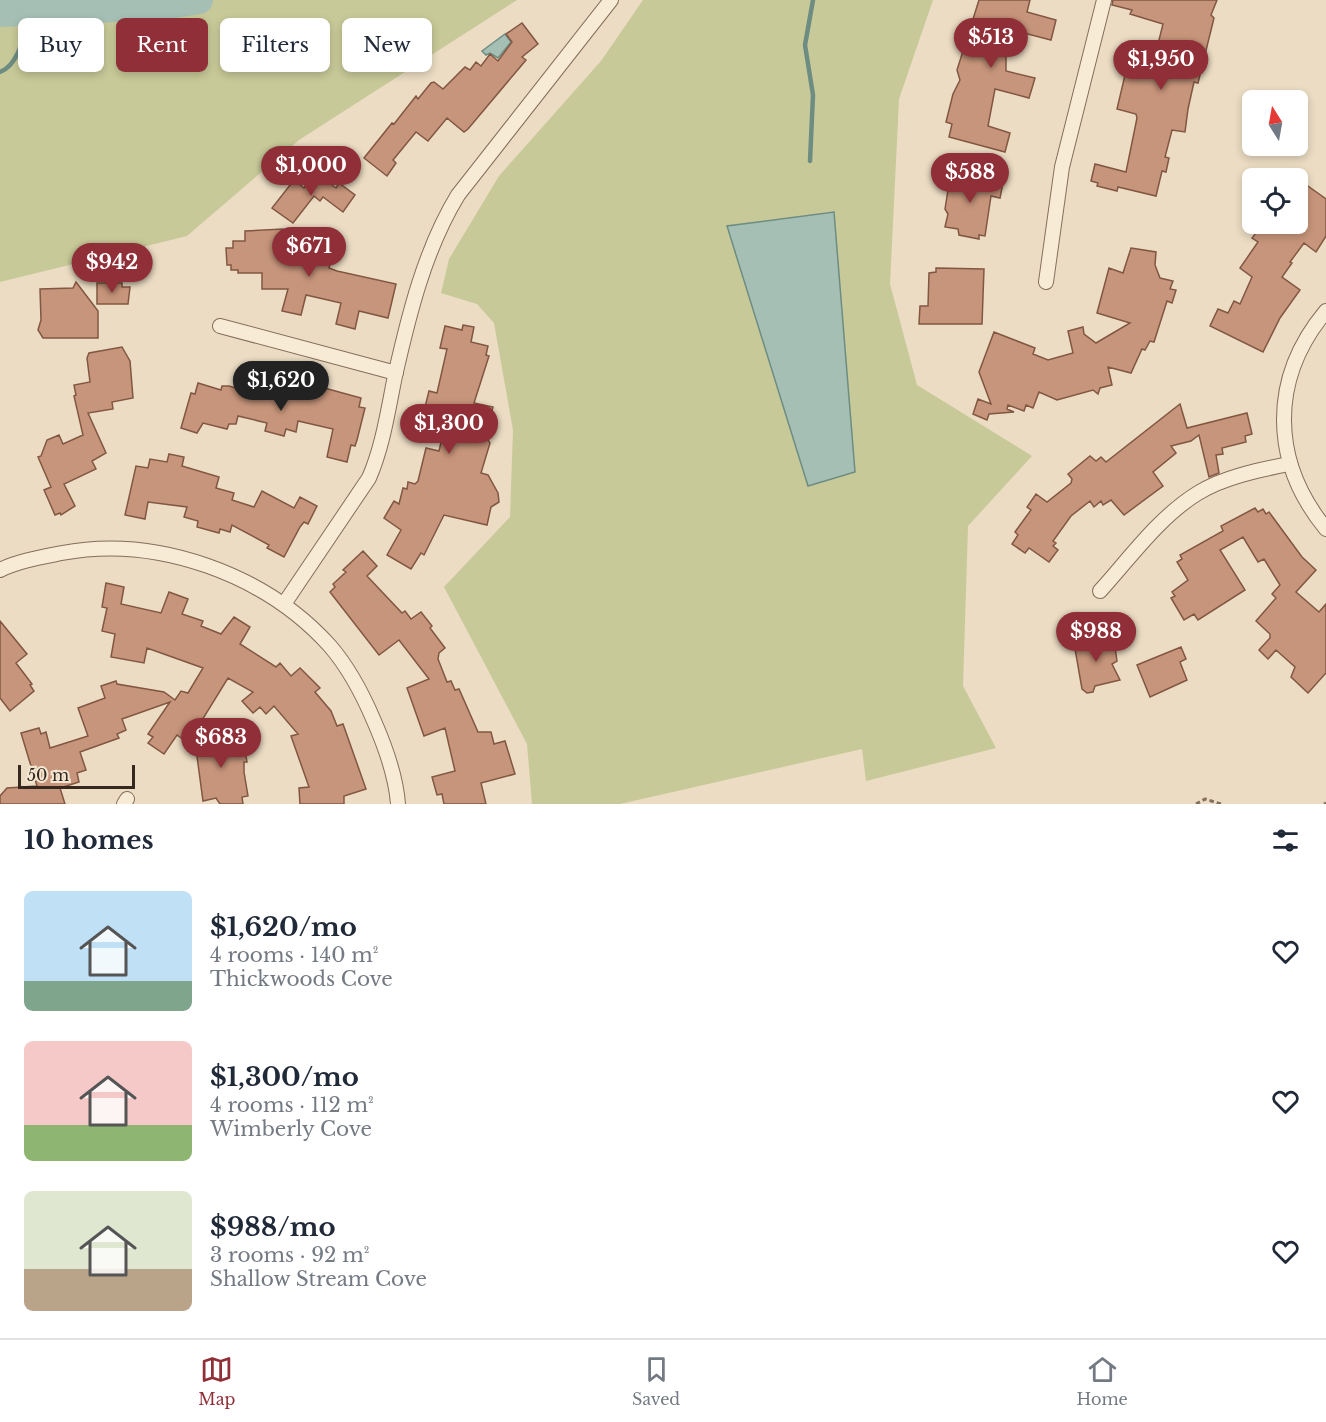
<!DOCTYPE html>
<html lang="en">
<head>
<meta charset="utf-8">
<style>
  body { margin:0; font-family:"Libre Baskerville",serif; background:#f6f6f7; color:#1f2937; height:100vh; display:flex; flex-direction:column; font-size:22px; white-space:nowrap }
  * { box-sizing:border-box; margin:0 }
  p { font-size:20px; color:#747a83 }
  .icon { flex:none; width:33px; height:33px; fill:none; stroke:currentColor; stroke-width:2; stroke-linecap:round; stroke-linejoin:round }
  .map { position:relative; height:804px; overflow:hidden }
  .side { display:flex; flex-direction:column; background:#fff; flex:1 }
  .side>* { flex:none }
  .banner { position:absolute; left:18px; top:18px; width:600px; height:54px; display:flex; gap:12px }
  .needle { width:39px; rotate:349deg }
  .controls { position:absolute; left:1242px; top:90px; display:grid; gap:12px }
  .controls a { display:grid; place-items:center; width:66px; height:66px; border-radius:9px; background:#fff; box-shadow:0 3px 9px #0003; font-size:30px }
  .scale { position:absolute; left:18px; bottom:15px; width:117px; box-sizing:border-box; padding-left:6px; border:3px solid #35281e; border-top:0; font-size:16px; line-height:21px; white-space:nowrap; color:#35281e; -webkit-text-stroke:4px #f3e7d3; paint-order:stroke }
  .price { position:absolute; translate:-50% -51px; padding:0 14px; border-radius:21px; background:#902f37; color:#fff; font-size:20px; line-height:39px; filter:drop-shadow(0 2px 3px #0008) }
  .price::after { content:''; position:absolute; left:50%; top:36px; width:18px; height:14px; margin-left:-9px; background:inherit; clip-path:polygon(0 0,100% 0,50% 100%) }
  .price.active { background:#222; color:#fff }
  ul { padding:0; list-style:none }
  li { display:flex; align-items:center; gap:18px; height:150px; padding:0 24px }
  li span { display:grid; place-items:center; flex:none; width:168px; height:120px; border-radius:9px; color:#555 }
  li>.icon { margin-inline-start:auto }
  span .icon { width:72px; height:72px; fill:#fffc; stroke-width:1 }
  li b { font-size:26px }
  h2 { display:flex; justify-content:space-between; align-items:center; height:72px; padding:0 24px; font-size:26px }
  .tag { padding:0 21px; border-radius:9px; background:#fff; box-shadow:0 3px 9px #0003; font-size:21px; line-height:54px }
  .tag.active { background:#902f37; color:#fff }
  .tab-bar { display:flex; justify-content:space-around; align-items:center; height:84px; border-top:2px solid #e0e1e3; background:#fff; font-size:16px; color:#747a83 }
  .tab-bar a { display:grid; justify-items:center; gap:3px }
  .tab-bar .active { color:#902f37 }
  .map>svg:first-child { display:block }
  .green { fill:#c7c998 }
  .water { fill:#a5bfb5; stroke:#6d8c82; stroke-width:1.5 }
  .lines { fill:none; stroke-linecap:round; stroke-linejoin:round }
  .stream { stroke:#6d8c82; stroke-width:4.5 }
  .river { stroke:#a5bfb5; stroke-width:28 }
  .building { fill:#c7957b; stroke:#825742; stroke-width:1.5 }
  .street-casing { stroke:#856e5b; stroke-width:16 }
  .path { stroke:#856e5b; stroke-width:3; stroke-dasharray:4.5 3; stroke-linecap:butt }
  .street { stroke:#f7ebd6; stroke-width:14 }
</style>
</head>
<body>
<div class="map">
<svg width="1326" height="804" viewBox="0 0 1326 804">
  <rect width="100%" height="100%" fill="#ebdcc3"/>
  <path class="green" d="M 0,0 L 517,0 L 299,140 L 187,236 L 0,282 Z
    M 643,0 L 933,0 L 899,99 L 890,284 L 917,385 L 1032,456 L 968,526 L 963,686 L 996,748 L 866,781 L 862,749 L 620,804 L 532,804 L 527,744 L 444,587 L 510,517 L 513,430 L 494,323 L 477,304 L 441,293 L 449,259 L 499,176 L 601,61 Z"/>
  <path class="water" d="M 505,34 L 511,42 L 498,58 L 490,53 L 486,55 L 482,51 Z
    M 834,212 L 855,472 L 808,486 L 727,226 Z"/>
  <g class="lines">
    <path class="stream" d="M 0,72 C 20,65 25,30 31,12
      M 810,161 L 813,95 L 805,45 L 813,0"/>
    <path class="river" d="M 0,13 L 163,6 L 199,0"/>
  </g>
  <path class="building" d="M 979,0 L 1030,0 L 1027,12 L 1056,20 L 1051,40 L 1012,30 L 1006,53 L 1006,71 L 1035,78 L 1029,98 L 995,89 L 988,126 L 1010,133 L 1005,152 L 949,137 L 952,124 L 946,122 L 953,94 L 960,80 L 957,70 Z
    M 1113,0 L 1217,0 L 1211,15 L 1214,18 L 1198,83 L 1194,82 L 1188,109 L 1185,132 L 1172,130 L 1165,157 L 1169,158 L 1166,172 L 1162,171 L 1156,196 L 1118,187 L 1117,191 L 1097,186 L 1098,183 L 1091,181 L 1095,164 L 1126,172 L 1137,118 L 1136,114 L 1117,109 L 1126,71 L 1161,79 L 1169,47 L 1158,44 L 1163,24 L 1130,14 L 1132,10 L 1112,5 Z
    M 522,23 L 538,44 L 522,57 L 526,60 L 468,129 L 464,132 L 447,118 L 428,141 L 416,132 L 393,160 L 396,163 L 387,176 L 364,158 L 392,123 L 394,124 L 416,96 L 418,99 L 431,83 L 434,82 L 443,89 L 465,67 L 470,70 L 476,62 L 481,66 L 490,54 L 498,61 L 512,42 L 506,34 Z
    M 316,173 L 336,188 L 339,183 L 355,195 L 343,212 L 323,197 L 320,201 L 314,196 L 293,223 L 272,208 L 294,180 L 304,188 Z
    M 955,173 L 1003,183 L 1000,198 L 991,196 L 985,236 L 979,235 L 979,239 L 959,235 L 958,229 L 945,227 L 948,214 L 945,209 L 950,177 L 954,178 Z
    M 1298,179 L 1326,199 L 1326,236 L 1316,252 L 1304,243 L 1290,262 L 1292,263 L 1282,277 L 1300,290 L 1280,318 L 1263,352 L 1210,326 L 1218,309 L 1228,313 L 1234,301 L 1240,304 L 1252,277 L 1240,268 L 1258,242 L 1252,238 L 1263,224 L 1298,224 Z
    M 283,229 L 283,256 L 312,263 L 313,256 L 331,260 L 329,268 L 337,271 L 396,284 L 388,318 L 359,311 L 355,329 L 336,324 L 341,303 L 306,295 L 301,315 L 282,311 L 288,289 L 262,289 L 262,273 L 238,273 L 238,270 L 231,270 L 231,265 L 227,265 L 226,248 L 233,248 L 233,241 L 245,241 L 245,231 Z
    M 1131,248 L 1156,252 L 1155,265 L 1160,278 L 1173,281 L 1170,289 L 1176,290 L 1172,303 L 1167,301 L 1154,342 L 1150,341 L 1145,350 L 1142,349 L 1131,373 L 1108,367 L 1112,385 L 1100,388 L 1098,394 L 1093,390 L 1057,400 L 1039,392 L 1033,408 L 1026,405 L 1024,411 L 1008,405 L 1007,409 L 1014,412 L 989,414 L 987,420 L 973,414 L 978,399 L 991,404 L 979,372 L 994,332 L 1035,348 L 1033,354 L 1048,360 L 1073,353 L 1068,331 L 1083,327 L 1084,334 L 1096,343 L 1130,323 L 1097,313 L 1109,268 L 1123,273 Z
    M 936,268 L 984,269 L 982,324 L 919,324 L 920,306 L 928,306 L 929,273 L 936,272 Z
    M 76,282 L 98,311 L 98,338 L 43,338 L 38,330 L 41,320 L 40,289 L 73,288 Z
    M 97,283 L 122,283 L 122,287 L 130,287 L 128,304 L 97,304 Z
    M 463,325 L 474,327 L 471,342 L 488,346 L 486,355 L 489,356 L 474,403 L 493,407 L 485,435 L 490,443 L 481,473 L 488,475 L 498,493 L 499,502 L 491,507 L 487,525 L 444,515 L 424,555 L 421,553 L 411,569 L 387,555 L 401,530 L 384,518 L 394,501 L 399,504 L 403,488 L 407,489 L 408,482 L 415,484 L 418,481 L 426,448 L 439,451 L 447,417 L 424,411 L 429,391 L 437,393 L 447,349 L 440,348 L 445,326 L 462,330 Z
    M 122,347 L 130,361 L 133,398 L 112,402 L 113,409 L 88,413 L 106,453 L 92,461 L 96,469 L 64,484 L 75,506 L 61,515 L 60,513 L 55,515 L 44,490 L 51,487 L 38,457 L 41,456 L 47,440 L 59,435 L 63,444 L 83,435 L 74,396 L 76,395 L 74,385 L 90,382 L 87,358 L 89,353 Z
    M 288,378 L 361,398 L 359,407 L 365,408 L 357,440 L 355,446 L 351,445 L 347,462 L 327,457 L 333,429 L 298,421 L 296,432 L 286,429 L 284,436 L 265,431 L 267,423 L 238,416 L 236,424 L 229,424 L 227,429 L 203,423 L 197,433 L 181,428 L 191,393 L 195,394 L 198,383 L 221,390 L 222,386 L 229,386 L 263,396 L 267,392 L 284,394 Z
    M 1180,404 L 1187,428 L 1247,413 L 1252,434 L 1245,436 L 1246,442 L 1222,448 L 1223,454 L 1216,455 L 1219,473 L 1209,477 L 1199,435 L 1191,441 L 1171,446 L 1176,453 L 1153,472 L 1163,486 L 1124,515 L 1111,500 L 1103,505 L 1101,501 L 1094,507 L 1090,501 L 1071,516 L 1053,541 L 1056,543 L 1053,546 L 1058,550 L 1049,562 L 1029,548 L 1025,553 L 1012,544 L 1018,535 L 1015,532 L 1031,510 L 1027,507 L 1036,494 L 1047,502 L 1071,483 L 1072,479 L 1068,474 L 1090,456 L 1096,461 L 1101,457 L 1106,462 Z
    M 169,454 L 184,457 L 182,466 L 219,477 L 216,488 L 234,493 L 232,500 L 254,507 L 262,491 L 294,508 L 300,497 L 317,506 L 308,524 L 304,522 L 300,527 L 284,557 L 267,548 L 269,545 L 232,525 L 230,532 L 220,529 L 219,533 L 197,527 L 198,521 L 184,517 L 187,507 L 148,502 L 145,519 L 125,515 L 136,466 L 148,468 L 150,459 L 167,462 Z
    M 1255,508 L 1258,512 L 1263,509 L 1266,514 L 1269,512 L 1302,557 L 1316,570 L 1296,592 L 1319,612 L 1326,604 L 1326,673 L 1308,693 L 1291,677 L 1295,667 L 1276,650 L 1268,659 L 1259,650 L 1270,638 L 1270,634 L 1256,621 L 1276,598 L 1272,594 L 1280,585 L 1264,559 L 1258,562 L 1243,537 L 1220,550 L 1245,590 L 1198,620 L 1194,614 L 1184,620 L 1171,598 L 1175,596 L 1172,592 L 1188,580 L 1177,562 L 1182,559 L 1180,555 L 1223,531 L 1221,526 Z
    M 363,551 L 377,566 L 367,576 L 402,613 L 405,611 L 411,619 L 421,612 L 432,626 L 430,628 L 445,648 L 439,653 L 438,659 L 447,682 L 451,681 L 455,690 L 459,689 L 478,732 L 491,732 L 494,744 L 505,741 L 515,774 L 481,783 L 486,804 L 444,804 L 442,794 L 437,795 L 432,777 L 455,771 L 445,728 L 424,736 L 407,688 L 429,679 L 399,640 L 379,655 L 330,592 L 335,587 L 333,584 L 346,572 L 343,570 Z
    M 106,583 L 124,587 L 121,604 L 161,613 L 169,592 L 188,599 L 182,614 L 203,621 L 201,626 L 221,634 L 234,617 L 250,627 L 240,644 L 276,667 L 280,663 L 291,676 L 300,668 L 320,688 L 315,692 L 331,711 L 337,726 L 343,724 L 366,789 L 344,796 L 344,804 L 300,804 L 299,788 L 309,787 L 291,736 L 298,734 L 274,706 L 266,714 L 260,707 L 253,713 L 242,701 L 253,692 L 228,678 L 188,743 L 177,735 L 164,754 L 148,743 L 153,737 L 148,734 L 170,702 L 122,719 L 126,730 L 117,734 L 119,738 L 80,752 L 86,770 L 77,773 L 79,782 L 60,788 L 65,804 L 0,804 L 0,796 L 7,788 L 37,786 L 21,733 L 39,728 L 41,734 L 46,732 L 50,748 L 88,736 L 78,708 L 105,698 L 101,686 L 116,681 L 117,684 L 164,692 L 175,700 L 181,691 L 188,693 L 203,668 L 147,648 L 144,663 L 111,657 L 115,634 L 102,631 L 107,608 L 102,607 Z
    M 0,621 L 27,654 L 16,663 L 32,684 L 30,685 L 34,691 L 10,711 L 0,698 Z
    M 1096,639 L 1096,642 L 1114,640 L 1117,661 L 1112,664 L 1120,680 L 1095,686 L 1093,692 L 1087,693 L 1082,689 L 1074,643 Z
    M 1181,647 L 1186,659 L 1180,662 L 1187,680 L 1150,697 L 1137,665 Z
    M 219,721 L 228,728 L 209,755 L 245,750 L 247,762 L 244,762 L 244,772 L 248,796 L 242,797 L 243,804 L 220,804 L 216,798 L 203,801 L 196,749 L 191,745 Z"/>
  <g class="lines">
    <g class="street-casing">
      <path id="street" d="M 1046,282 L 1062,167 L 1104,0
        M 1326,311 C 1269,379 1271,462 1326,529
        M 220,326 L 396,373
        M 0,570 C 18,561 42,557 62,553 C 157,535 265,574 330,646 C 349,668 363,695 374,721 C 385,746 396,777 398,804
        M 1100,591 C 1130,558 1159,517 1198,493 C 1224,477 1259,470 1289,464
        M 284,604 L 369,478 C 383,446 388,410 395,376 C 409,314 425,249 458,195 L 611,0
        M 124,804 L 127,799"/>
    </g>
    <path class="path" d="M 1196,804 L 1205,799 L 1221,804
      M 1324,804 L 1326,803"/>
    <use href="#street" class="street"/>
  </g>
</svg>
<div class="controls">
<a><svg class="needle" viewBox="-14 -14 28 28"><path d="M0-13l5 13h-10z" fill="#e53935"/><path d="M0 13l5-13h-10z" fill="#747a83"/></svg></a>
<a><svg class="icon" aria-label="locate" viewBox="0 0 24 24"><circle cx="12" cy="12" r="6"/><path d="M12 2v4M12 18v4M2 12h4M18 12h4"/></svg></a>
</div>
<div class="scale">50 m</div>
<b class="price" style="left:991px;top:69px">$513</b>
<b class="price" style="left:1161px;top:91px">$1,950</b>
<b class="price" style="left:311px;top:197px">$1,000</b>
<b class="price" style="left:970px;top:204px">$588</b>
<b class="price" style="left:309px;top:278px">$671</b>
<b class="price" style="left:112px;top:294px">$942</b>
<b class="price active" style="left:281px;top:412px">$1,620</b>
<b class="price" style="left:449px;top:455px">$1,300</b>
<b class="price" style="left:1096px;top:663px">$988</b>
<b class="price" style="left:221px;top:769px">$683</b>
<div class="banner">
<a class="tag">Buy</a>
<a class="tag active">Rent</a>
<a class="tag">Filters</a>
<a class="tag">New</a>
</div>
</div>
<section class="side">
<h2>10 homes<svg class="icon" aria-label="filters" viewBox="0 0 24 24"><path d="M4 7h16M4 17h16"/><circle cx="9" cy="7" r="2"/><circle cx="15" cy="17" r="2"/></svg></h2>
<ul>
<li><span style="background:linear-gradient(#bfe0f5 75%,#7fa58c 0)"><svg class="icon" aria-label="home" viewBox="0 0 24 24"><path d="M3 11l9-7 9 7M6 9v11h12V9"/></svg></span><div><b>$1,620/mo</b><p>4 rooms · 140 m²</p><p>Thickwoods Cove</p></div><svg class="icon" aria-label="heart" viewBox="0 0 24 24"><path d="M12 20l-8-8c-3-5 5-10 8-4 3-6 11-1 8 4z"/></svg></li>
<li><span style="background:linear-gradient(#f6c9c9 70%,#8fb573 0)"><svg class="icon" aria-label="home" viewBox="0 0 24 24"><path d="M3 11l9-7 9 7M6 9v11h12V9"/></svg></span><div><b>$1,300/mo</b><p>4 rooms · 112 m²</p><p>Wimberly Cove</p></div><svg class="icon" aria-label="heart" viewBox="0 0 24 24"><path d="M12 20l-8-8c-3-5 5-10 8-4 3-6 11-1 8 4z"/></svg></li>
<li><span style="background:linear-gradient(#dfe7d0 65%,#b9a48a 0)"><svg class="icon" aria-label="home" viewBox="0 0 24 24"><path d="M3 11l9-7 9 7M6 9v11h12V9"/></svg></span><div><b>$988/mo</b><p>3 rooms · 92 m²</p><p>Shallow Stream Cove</p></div><svg class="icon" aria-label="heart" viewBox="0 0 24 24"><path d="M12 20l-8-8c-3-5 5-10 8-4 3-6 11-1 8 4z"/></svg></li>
</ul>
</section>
<nav class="tab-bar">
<a class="active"><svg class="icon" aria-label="map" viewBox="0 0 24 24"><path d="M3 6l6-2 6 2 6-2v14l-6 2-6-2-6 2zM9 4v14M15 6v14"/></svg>Map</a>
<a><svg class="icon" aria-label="saved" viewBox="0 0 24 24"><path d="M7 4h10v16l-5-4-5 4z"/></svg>Saved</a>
<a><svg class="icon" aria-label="home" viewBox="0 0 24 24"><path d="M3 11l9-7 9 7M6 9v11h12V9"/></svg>Home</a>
</nav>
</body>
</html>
